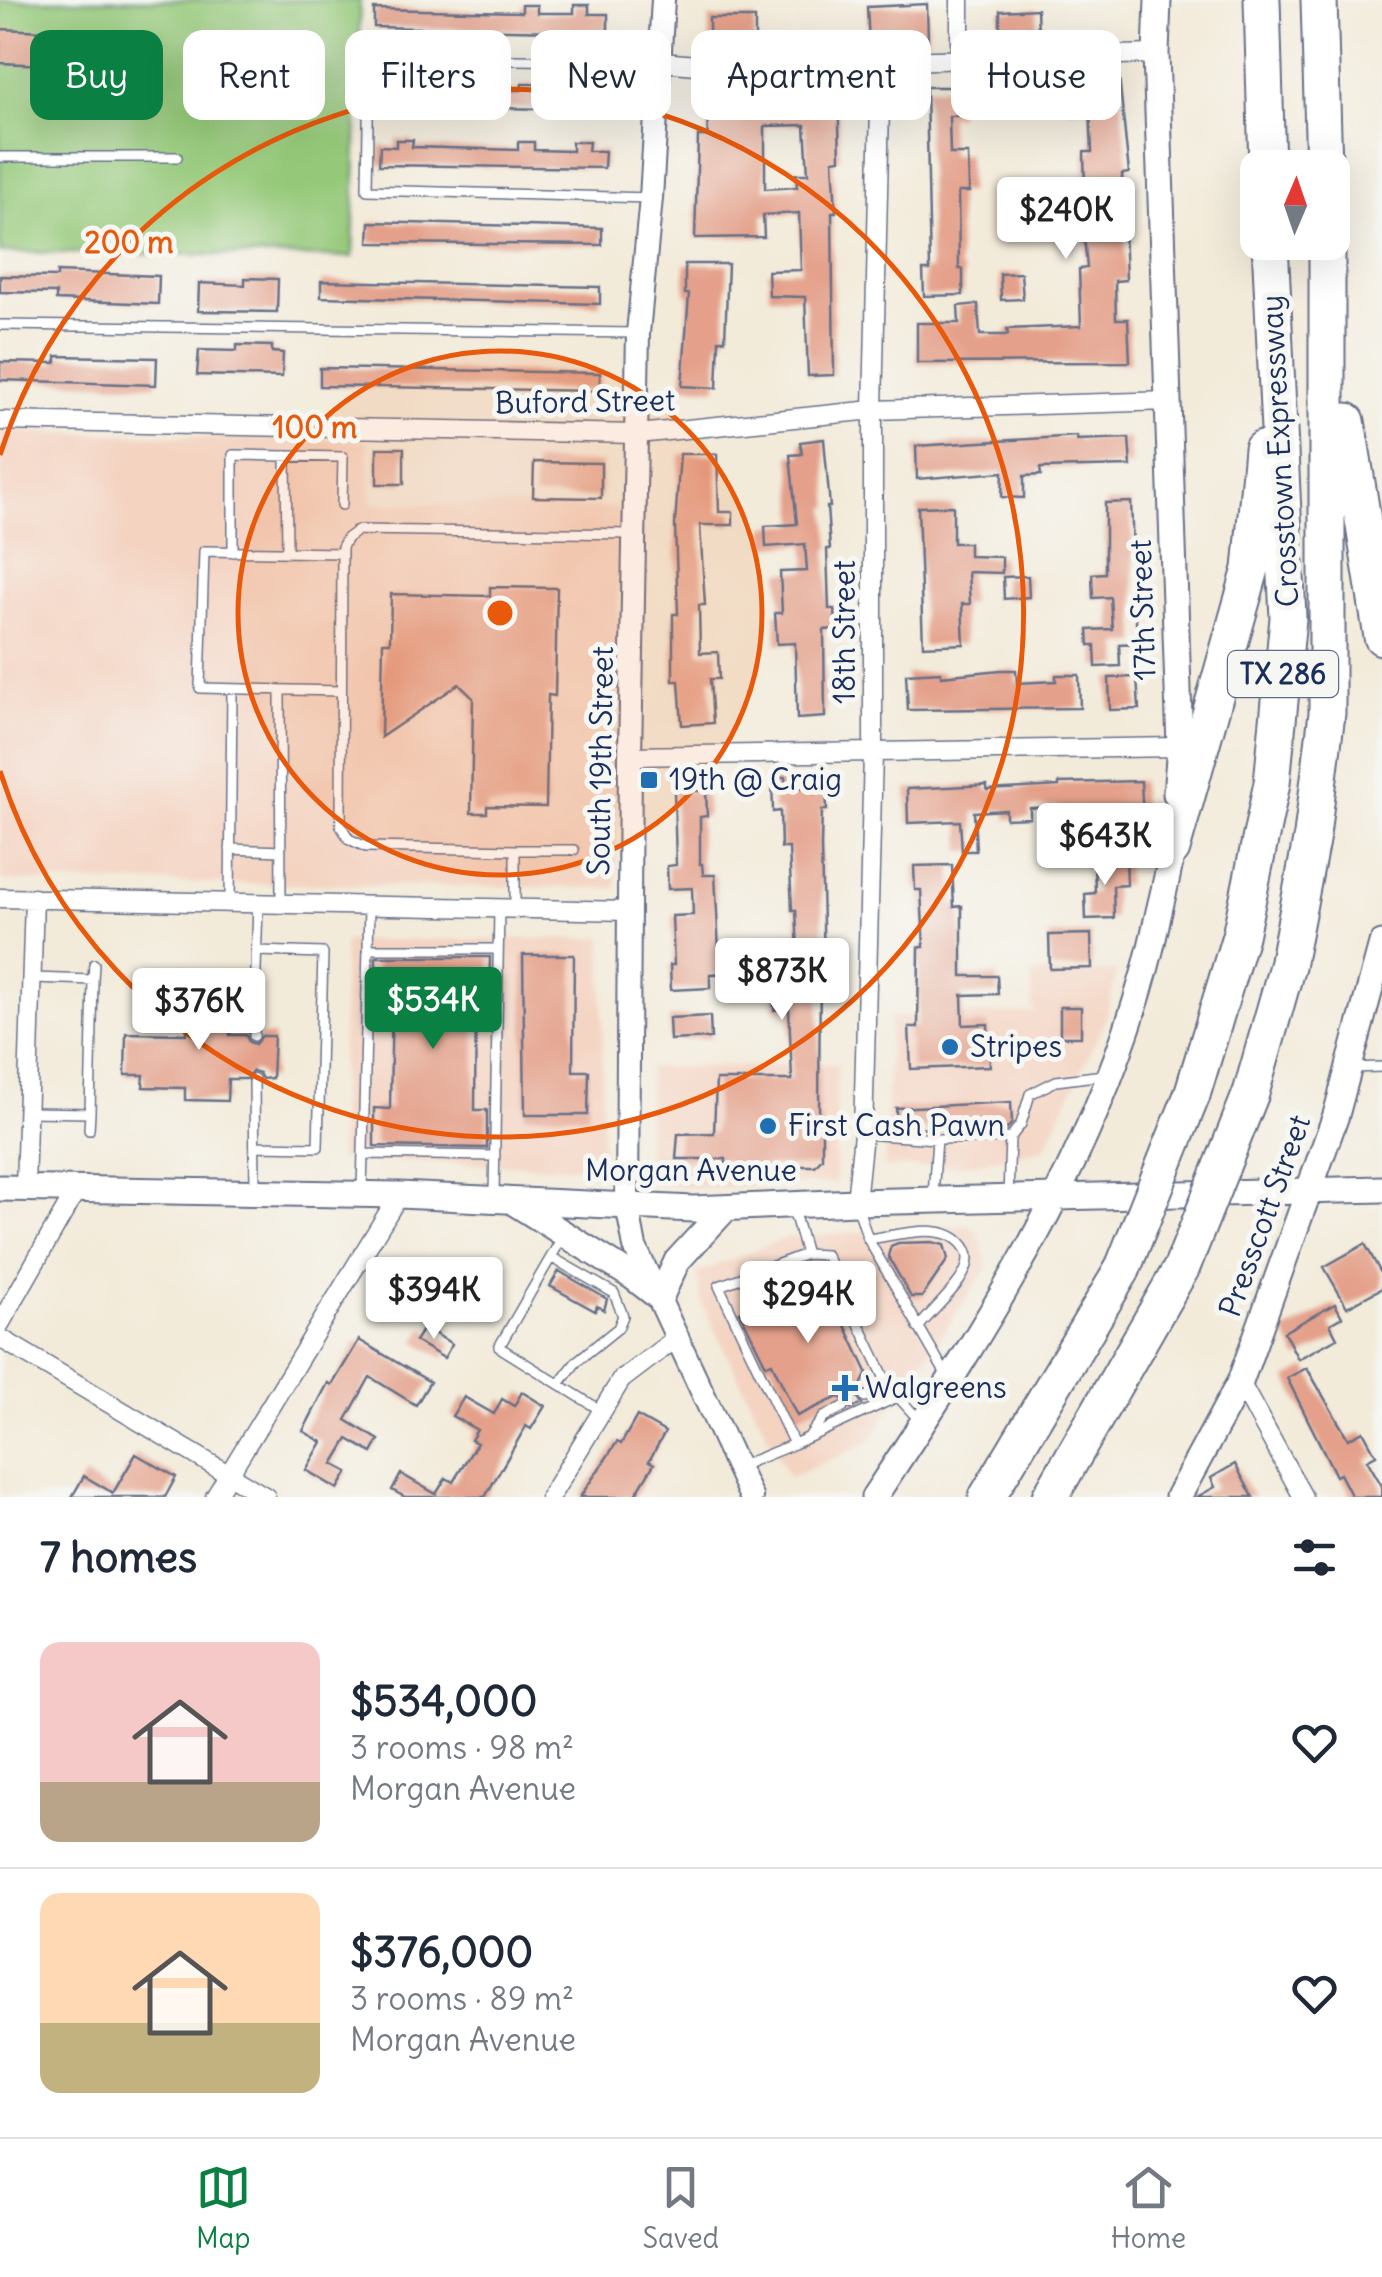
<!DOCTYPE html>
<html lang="en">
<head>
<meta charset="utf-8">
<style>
  body { margin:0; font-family:Delius,sans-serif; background:#f6f6f7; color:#1f2937; height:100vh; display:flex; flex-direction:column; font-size:38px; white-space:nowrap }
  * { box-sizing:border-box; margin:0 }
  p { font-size:32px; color:#747a83 }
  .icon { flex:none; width:55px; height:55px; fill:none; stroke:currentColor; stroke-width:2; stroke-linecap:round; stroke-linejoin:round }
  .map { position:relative; height:1497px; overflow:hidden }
  .side { display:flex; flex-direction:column; background:#fff; flex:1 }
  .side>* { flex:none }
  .banner { position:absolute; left:30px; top:30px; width:1322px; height:90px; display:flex; gap:20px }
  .needle { width:65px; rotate:2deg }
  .fabs { position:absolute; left:1240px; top:150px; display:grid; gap:20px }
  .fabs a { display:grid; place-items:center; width:110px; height:110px; border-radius:20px; background:#fff; box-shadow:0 10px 40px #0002; font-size:50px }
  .price { position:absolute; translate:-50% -85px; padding:0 22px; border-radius:10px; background:#fff; color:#222; font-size:32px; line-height:65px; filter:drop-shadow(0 2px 5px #0008) }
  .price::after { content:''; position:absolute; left:50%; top:60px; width:30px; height:22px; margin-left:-15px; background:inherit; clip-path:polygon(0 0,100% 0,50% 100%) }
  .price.selected { background:#0b8043; color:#fff }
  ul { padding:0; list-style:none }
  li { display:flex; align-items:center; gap:30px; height:250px; padding:0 40px }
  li+li { border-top:2px solid #e0e1e3 }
  li span { display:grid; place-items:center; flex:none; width:280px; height:200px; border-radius:20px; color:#555 }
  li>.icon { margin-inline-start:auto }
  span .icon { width:120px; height:120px; fill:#fffc; stroke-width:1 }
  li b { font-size:42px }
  h2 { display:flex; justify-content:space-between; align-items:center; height:120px; padding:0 40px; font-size:42px }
  .chip { padding:0 35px; border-radius:20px; background:#fff; box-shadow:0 10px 40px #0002; font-size:35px; line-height:90px }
  .chip.selected { background:#0b8043; color:#fff }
  .dock { display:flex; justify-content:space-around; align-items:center; height:140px; border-top:2px solid #e0e1e3; background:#fff; font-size:28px; color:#747a83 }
  .dock a { display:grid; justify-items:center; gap:5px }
  .dock .selected { color:#0b8043 }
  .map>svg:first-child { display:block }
  .built { fill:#f4d3c1 }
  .green { fill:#95c979; stroke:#587c6c; stroke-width:2.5 }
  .building { fill:#e4a08a; fill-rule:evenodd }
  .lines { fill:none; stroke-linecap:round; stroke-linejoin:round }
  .service-casing { stroke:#677189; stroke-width:12 }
  .minor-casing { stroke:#677189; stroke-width:21 }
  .tertiary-casing { stroke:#677189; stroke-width:26 }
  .secondary-casing { stroke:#677189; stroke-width:29 }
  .motorway-casing { stroke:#677189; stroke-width:39 }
  .service { stroke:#fff; stroke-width:9 }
  .minor { stroke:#fff; stroke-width:18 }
  .tertiary { stroke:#fff; stroke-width:22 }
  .secondary { stroke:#fff; stroke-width:25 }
  .motorway { stroke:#fff; stroke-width:35 }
  .motorway-bridge-casing { stroke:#677189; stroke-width:39; stroke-linecap:butt }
  .motorway-bridge { stroke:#fff; stroke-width:35 }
  .ring { fill:none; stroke:#e8590c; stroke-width:5 }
  .poi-dot { fill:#1f6fb2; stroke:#f6f6f2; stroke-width:4 }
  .labels { text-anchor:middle; stroke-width:10; stroke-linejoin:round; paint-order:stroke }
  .shield { fill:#f6f6f2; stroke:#5d6b8a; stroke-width:2.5 }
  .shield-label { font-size:28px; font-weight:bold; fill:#1b2f5e }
  .street-label { font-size:30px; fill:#1b2f5e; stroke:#f6f6f2 }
  .poi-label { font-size:30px; fill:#1b2f5e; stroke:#f6f6f2; text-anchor:start }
  .centre { fill:#e8590c; stroke:#f6f6f2; stroke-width:5 }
  .ring-label { font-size:30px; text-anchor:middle; font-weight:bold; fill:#e8590c; stroke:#f6f6f2; stroke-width:10; stroke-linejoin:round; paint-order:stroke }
</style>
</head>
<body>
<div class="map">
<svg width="1382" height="1497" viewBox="0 0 1382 1497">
  <rect width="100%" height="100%" fill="#f6f6f2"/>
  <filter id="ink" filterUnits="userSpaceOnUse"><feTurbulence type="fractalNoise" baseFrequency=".01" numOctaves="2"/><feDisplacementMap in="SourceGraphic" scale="20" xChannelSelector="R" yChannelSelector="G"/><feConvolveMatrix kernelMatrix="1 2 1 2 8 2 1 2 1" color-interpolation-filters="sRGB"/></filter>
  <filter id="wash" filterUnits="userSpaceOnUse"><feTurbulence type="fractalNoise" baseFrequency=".0048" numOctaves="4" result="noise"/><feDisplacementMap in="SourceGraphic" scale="40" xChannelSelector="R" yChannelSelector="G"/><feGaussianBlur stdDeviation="2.25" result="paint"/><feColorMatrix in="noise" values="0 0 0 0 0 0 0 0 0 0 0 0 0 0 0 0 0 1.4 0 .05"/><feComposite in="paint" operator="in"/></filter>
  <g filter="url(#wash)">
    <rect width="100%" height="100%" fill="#f3ebda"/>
    <path class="built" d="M 0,431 L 367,441 L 372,503 L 619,508 L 616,888 L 0,881 Z
      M 603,938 L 602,1168 L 339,1159 L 344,941 Z
      M 1117,971 L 1106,1018 L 1045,1149 L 965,1165 L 885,1168 L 890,1017 L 1033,1013 L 1031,974 Z
      M 837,1064 L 835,1183 L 702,1188 L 654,1184 L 646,1173 L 649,1068 Z
      M 969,1225 L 979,1235 L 988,1267 L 868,1443 L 789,1478 L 702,1305 L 697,1273 L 788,1237 Z"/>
    <path class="green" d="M 0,0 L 360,0 L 353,257 L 0,252 Z"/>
    <g id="blocks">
      <path class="building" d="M 927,4 L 928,40 L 869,43 L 867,7 Z
        M 522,5 L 537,5 L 537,13 L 574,13 L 574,5 L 589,5 L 589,14 L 608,14 L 608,32 L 374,27 L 374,9 L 522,12 Z
        M 1037,9 L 1038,32 L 1000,33 L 1000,11 Z
        M 709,18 L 755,18 L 755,44 L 709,44 Z
        M 0,29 L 47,31 L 46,65 L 0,63 Z
        M 1119,76 L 1129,173 L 1122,174 L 1126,280 L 1115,281 L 1116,319 L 1128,319 L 1130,362 L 917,363 L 917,323 L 959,323 L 958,306 L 978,304 L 980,335 L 1008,335 L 1007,329 L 1081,326 L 1079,269 L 1087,268 L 1080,192 L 1085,191 L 1084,152 L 1092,152 L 1090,108 L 1068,109 L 1067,79 Z
        M 400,81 L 414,81 L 413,89 L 450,89 L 450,82 L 465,82 L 465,90 L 521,90 L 522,84 L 536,84 L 536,90 L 605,92 L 604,110 L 381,106 L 381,88 L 400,89 Z
        M 926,87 L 958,87 L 959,116 L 949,116 L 950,154 L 968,154 L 969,192 L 958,192 L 959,269 L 963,269 L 963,295 L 924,296 L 923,270 L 930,270 Z
        M 838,90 L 840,159 L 833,160 L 836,212 L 832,212 L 834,375 L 808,376 L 805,297 L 769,296 L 768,271 L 801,270 L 799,213 L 763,215 L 764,237 L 695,238 L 698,136 L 708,136 L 707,100 L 765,99 L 765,103 L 801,102 L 801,91 ZM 805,125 L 808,174 L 796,174 L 797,187 L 765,189 L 765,126 Z
        M 396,140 L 413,140 L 412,147 L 518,150 L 518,142 L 534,142 L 534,150 L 572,151 L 572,142 L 589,142 L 588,151 L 605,151 L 604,168 L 379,165 L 380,146 L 396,147 Z
        M 370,222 L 602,228 L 602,245 L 369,243 Z
        M 685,264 L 728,264 L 725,340 L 719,340 L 717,388 L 682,386 L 689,294 L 685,294 Z
        M 57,272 L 159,276 L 158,304 L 56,300 L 56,293 L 0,292 L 0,276 L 57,277 Z
        M 1021,273 L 1023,299 L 1001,300 L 1000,274 Z
        M 245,278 L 278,279 L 277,312 L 198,311 L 199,283 L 245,285 Z
        M 321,281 L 600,287 L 600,304 L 321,297 Z
        M 237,345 L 272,346 L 272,352 L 283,353 L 282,377 L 197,375 L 199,350 L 237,351 Z
        M 56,356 L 157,358 L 156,385 L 0,380 L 0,362 L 56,363 Z
        M 320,368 L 600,373 L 600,391 L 320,386 Z
        M 1077,436 L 1077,440 L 1129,438 L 1131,466 L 1040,468 L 1041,475 L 1024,476 L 1024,498 L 1002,497 L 1003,472 L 917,479 L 916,446 Z
        M 824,439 L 830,507 L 827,507 L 830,549 L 827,549 L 829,609 L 835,609 L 836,629 L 824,630 L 825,717 L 797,719 L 795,643 L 777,644 L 775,613 L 782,613 L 780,572 L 807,571 L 805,544 L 766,547 L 765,526 L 797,524 L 790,455 L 802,454 L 800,442 Z
        M 377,448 L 404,448 L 404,484 L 377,484 Z
        M 680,454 L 717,454 L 719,512 L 733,512 L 733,525 L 700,525 L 705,605 L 699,605 L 700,653 L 718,652 L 719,679 L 710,679 L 713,723 L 682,725 L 679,681 L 673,681 L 673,614 L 678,614 L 675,525 Z
        M 534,462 L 601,463 L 601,498 L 533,497 Z
        M 1131,502 L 1137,643 L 1119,644 L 1120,666 L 1096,667 L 1095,645 L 1089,645 L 1088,630 L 1112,629 L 1110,597 L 1093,598 L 1092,574 L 1105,573 L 1105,503 Z
        M 953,506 L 953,543 L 969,543 L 969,556 L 1002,557 L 1002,573 L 968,572 L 970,604 L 962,604 L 964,644 L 923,646 L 918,507 Z
        M 1028,576 L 1029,597 L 1004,599 L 1003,577 Z
        M 490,587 L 557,588 L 555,696 L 548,695 L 546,807 L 487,806 L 487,813 L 471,813 L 473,698 L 459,684 L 381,737 L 383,642 L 390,642 L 391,594 L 490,596 Z
        M 1001,670 L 1016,670 L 1017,683 L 1056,681 L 1056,675 L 1079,675 L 1080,708 L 908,710 L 906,674 L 941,672 L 941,676 Z
        M 1137,677 L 1139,709 L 1110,710 L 1109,678 Z
        M 772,777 L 785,777 L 786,788 L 826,787 L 827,810 L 822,810 L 821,846 L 824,964 L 820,964 L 819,1119 L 822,1119 L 822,1158 L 815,1166 L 726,1166 L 726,1159 L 676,1159 L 678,1134 L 714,1133 L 716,1080 L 792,1080 L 789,1009 L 774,1010 L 773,982 L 801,981 L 801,952 L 798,952 L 796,910 L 792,910 L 789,848 L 781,848 L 780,811 L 773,812 Z
        M 1141,781 L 1143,819 L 1109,821 L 1109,810 L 1060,812 L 1060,807 L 1030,808 L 1030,818 L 1006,819 L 1006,810 L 974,812 L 976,851 L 962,851 L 960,821 L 908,823 L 907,789 L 987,785 L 987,790 L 1059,786 L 1059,783 Z
        M 674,791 L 706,791 L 707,816 L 700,817 L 700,864 L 702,864 L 703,875 L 715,875 L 719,951 L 741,951 L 741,973 L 710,974 L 710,988 L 671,990 L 670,965 L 674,965 L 672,916 L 693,915 L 692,888 L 668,889 L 667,866 L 676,865 Z
        M 1126,858 L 1127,885 L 1113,886 L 1114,918 L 1086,919 L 1085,894 L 1095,893 L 1094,860 Z
        M 952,865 L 954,907 L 962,906 L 962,976 L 997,976 L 998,994 L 962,995 L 963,1025 L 988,1024 L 990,1066 L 911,1069 L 909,1027 L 918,1027 L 919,947 L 924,947 L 921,890 L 915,890 L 914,866 Z
        M 1091,934 L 1092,968 L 1050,969 L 1049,935 Z
        M 523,955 L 574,955 L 573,1071 L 589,1071 L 588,1115 L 525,1115 Z
        M 376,957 L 490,957 L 489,994 L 476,994 L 475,1110 L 487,1110 L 487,1148 L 374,1146 L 374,1108 L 390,1109 L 392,993 L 376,993 Z
        M 188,995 L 230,996 L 230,1035 L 246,1035 L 249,1042 L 255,1044 L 262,1036 L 274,1036 L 272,1078 L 262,1079 L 259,1073 L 253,1071 L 246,1079 L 228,1079 L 227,1101 L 185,1100 L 185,1088 L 143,1087 L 144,1075 L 125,1075 L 126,1033 L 187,1034 Z
        M 1060,1007 L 1081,1007 L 1081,1037 L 1060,1037 Z
        M 710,1016 L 711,1038 L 670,1040 L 669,1018 Z
        M 1011,1102 L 1012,1123 L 1006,1130 L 897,1128 L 896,1108 Z
        M 932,1242 L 944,1245 L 948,1259 L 922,1297 L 911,1297 L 888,1256 L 891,1246 L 898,1243 Z
        M 1365,1244 L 1382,1275 L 1382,1288 L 1347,1307 L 1324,1267 Z
        M 559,1271 L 607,1299 L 604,1310 L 597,1306 L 595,1311 L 550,1286 Z
        M 821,1274 L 867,1372 L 857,1395 L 862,1404 L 851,1409 L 848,1401 L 838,1397 L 797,1416 L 772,1363 L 766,1365 L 740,1312 Z
        M 430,1275 L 470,1276 L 470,1301 L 430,1300 Z
        M 1335,1304 L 1342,1317 L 1330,1324 L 1337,1338 L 1298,1359 L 1284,1332 Z
        M 424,1327 L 452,1344 L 444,1358 L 415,1341 Z
        M 359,1340 L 430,1382 L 416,1405 L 370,1377 L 346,1420 L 379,1440 L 372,1453 L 348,1439 L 333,1464 L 348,1472 L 338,1489 L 306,1470 L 322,1442 L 303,1431 L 328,1383 L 332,1385 Z
        M 1307,1368 L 1348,1439 L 1363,1431 L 1376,1455 L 1367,1460 L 1382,1486 L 1382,1497 L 1352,1497 L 1340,1474 L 1336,1476 L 1287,1378 Z
        M 522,1392 L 545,1406 L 531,1429 L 526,1426 L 485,1497 L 405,1497 L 392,1490 L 401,1474 L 436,1494 L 446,1478 L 453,1482 L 477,1443 L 471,1440 L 477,1430 L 452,1416 L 464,1397 L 494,1414 L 502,1399 L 514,1406 Z
        M 637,1416 L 665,1432 L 649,1461 L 654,1464 L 634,1497 L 580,1497 L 617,1442 L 621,1444 Z
        M 136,1454 L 176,1477 L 165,1497 L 72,1497 L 84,1476 L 113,1493 Z
        M 1235,1464 L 1253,1497 L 1197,1497 L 1215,1487 L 1211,1478 Z"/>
    </g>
  </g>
  <g filter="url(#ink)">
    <use href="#blocks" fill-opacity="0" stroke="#677189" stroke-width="2.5"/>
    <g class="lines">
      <g class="service-casing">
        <path id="service" d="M 0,157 L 177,157
          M 649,198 L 367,190 L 369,58 L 660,62
          M 0,325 L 636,333
          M 286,456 L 287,553
          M 233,552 L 233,455 L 343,457 L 342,505
          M 280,690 L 281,904
          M 341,691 L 200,688 L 204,551 L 342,553
          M 230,849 L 281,851
          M 515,850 L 574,850
          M 230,901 L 232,689
          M 515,909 L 515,850 L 366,847 L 349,839 L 341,826 L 342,547 L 347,538 L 358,530 L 631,534
          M 368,949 L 498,949
          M 93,980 L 94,964
          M 254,1036 L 258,903
          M 1351,1068 L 1382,1067
          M 254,1079 L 255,1190
          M 28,1112 L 90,1113 L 93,980 L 32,978
          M 89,1130 L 90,1113
          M 863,1134 L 937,1139 L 1010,1138
          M 255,1146 L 318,1147 L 323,953 L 257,951
          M 363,1154 L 495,1156
          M 362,1192 L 369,907
          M 494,1196 L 499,909
          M 933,1196 L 937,1139
          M 1008,1197 L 1010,1138 L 1021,1124 L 1030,1094 L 1056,1081 L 1103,1075
          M 857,1205 L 868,1239 L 947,1376
          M 562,1238 L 499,1347 L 602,1411
          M 868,1239 C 897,1236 949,1218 966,1250 C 971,1260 966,1271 960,1280 C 948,1297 931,1312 918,1328
          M 806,1254 L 826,1255 L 889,1387 L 920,1421
          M 551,1257 L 614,1293 L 623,1316 L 618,1328 L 577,1361 L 559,1384
          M 865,1397 L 889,1387
          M 810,1435 L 824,1417 L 843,1407
          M 794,1444 L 895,1398
          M 740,1466 L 794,1444 L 719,1286 L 806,1254 L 793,1209"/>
      </g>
      <g class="minor-casing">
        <path id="minor" d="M 960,59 L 960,0
          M 661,62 L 709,66 L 1156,54
          M 0,421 L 638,434 L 873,410 L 1170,401
          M 630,756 L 1180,747
          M 0,898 L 629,911
          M 25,1188 L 34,898
          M 856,1202 L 863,1134 L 873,753 L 873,410 L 881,61
          M 0,1324 L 77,1189
          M 0,1338 L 266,1497
          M 1240,1382 L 1303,1497
          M 215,1497 L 399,1195
          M 550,1497 L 621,1380 L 679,1336"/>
      </g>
      <g class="tertiary-casing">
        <path id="tertiary" d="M 663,0 L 651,198 L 638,333 L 630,756 L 627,1205 L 635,1247 L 751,1497"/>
      </g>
      <g class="secondary-casing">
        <path id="secondary" d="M 1158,0 L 1156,54 L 1180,747 L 1176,794
          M 0,1188 L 399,1195 L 693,1209 L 856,1202 L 1382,1189
          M 515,1203 L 633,1277 L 660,1298 L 677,1261 L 726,1208
          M 874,1497 C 993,1317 1114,1129 1158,916 C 1164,889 1172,861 1174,834
          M 1178,1497 L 1240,1382 L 1336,1115 L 1382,944"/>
      </g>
      <g class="motorway-casing">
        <path id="motorway" d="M 1262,0 L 1267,168
          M 1319,0 L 1324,168
          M 1347,421 L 1382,637
          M 1172,849 L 1251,569 L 1262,449
          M 1251,1093 L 1287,966 L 1312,835 L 1327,713 L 1327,242
          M 1192,1095 L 1240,936 L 1272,783 L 1288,618 L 1270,242
          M 987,1497 L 1122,1270
          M 1050,1497 L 1182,1267"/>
      </g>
      <use href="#service" class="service"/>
      <use href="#minor" class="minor"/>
      <use href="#tertiary" class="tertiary"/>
      <use href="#secondary" class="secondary"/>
      <use href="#motorway" class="motorway"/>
      <g class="motorway-bridge-casing">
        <path id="motorway-bridge" d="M 1182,1267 L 1251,1093
          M 1122,1270 L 1192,1095"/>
      </g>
      <use href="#motorway-bridge" class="motorway-bridge"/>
    </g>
  </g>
  <circle cx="500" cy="613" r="262" fill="#e8590c" fill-opacity=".12"/>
  <g class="ring">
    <circle cx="500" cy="613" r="262"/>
    <path d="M0 455A524 524 0 1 1 0 771"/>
  </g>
  <g class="poi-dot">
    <rect x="639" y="770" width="20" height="20" rx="5"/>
    <circle cx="950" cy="1047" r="10"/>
    <circle cx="768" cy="1126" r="10"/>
    <path d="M840 1373h10v10h10v10h-10v10h-10v-10h-10v-10h10z"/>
  </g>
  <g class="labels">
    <rect class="shield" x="1228" y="651" width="110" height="46" rx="8"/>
    <g class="shield-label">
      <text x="1283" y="684">TX 286</text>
    </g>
    <g class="street-label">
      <text transform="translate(585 402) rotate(-1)" y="10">Buford Street</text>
      <text transform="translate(1280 451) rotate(-93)" y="10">Crosstown Expressway</text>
      <text transform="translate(1143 610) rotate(-92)" y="10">17th Street</text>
      <text transform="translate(845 632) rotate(-90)" y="10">18th Street</text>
      <text transform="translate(601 761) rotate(-89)" y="10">South 19th Street</text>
      <text x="691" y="1181">Morgan Avenue</text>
      <text transform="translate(1265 1216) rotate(-70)" y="10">Presscott Street</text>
    </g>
    <g class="poi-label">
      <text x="669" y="790">19th @ Craig</text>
      <text x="970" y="1057">Stripes</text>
      <text x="788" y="1136">First Cash Pawn</text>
      <text x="865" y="1398">Walgreens</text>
    </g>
  </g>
  <circle cx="500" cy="613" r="15" class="centre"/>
  <g class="ring-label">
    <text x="129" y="253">200 m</text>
    <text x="315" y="438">100 m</text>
  </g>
</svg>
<div class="fabs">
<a><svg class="needle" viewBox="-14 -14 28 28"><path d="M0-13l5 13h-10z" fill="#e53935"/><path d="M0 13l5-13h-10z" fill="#747a83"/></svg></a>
</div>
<b class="price" style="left:1066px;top:262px">$240K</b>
<b class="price" style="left:1105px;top:888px">$643K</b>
<b class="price" style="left:782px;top:1023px">$873K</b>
<b class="price selected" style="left:433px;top:1052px">$534K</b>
<b class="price" style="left:199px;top:1053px">$376K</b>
<b class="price" style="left:434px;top:1342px">$394K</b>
<b class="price" style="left:808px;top:1346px">$294K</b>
<div class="banner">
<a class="chip selected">Buy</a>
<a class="chip">Rent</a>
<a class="chip">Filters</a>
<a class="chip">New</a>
<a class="chip">Apartment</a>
<a class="chip">House</a>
</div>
</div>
<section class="side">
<h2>7 homes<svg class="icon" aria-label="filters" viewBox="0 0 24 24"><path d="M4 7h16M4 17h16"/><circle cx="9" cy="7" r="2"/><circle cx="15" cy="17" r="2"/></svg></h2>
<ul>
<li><span style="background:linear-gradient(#f6c9c9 70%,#b9a48a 0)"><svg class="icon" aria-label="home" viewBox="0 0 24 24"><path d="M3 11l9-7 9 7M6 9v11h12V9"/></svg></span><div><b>$534,000</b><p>3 rooms · 98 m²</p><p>Morgan Avenue</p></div><svg class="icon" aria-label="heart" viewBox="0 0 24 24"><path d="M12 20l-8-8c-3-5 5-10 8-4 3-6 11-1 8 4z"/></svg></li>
<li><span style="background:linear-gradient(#ffd9b3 65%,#c2b280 0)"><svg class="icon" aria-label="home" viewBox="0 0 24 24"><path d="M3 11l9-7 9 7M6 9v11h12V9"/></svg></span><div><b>$376,000</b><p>3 rooms · 89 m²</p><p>Morgan Avenue</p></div><svg class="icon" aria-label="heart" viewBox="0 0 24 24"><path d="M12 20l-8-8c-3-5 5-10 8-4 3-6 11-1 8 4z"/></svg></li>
</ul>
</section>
<nav class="dock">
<a class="selected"><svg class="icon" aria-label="map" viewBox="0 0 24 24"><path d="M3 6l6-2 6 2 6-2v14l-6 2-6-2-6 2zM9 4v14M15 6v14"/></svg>Map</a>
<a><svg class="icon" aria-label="saved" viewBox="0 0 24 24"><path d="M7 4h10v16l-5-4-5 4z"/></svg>Saved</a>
<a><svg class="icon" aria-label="home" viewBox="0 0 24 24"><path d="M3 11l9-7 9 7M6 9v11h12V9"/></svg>Home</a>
</nav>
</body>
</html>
